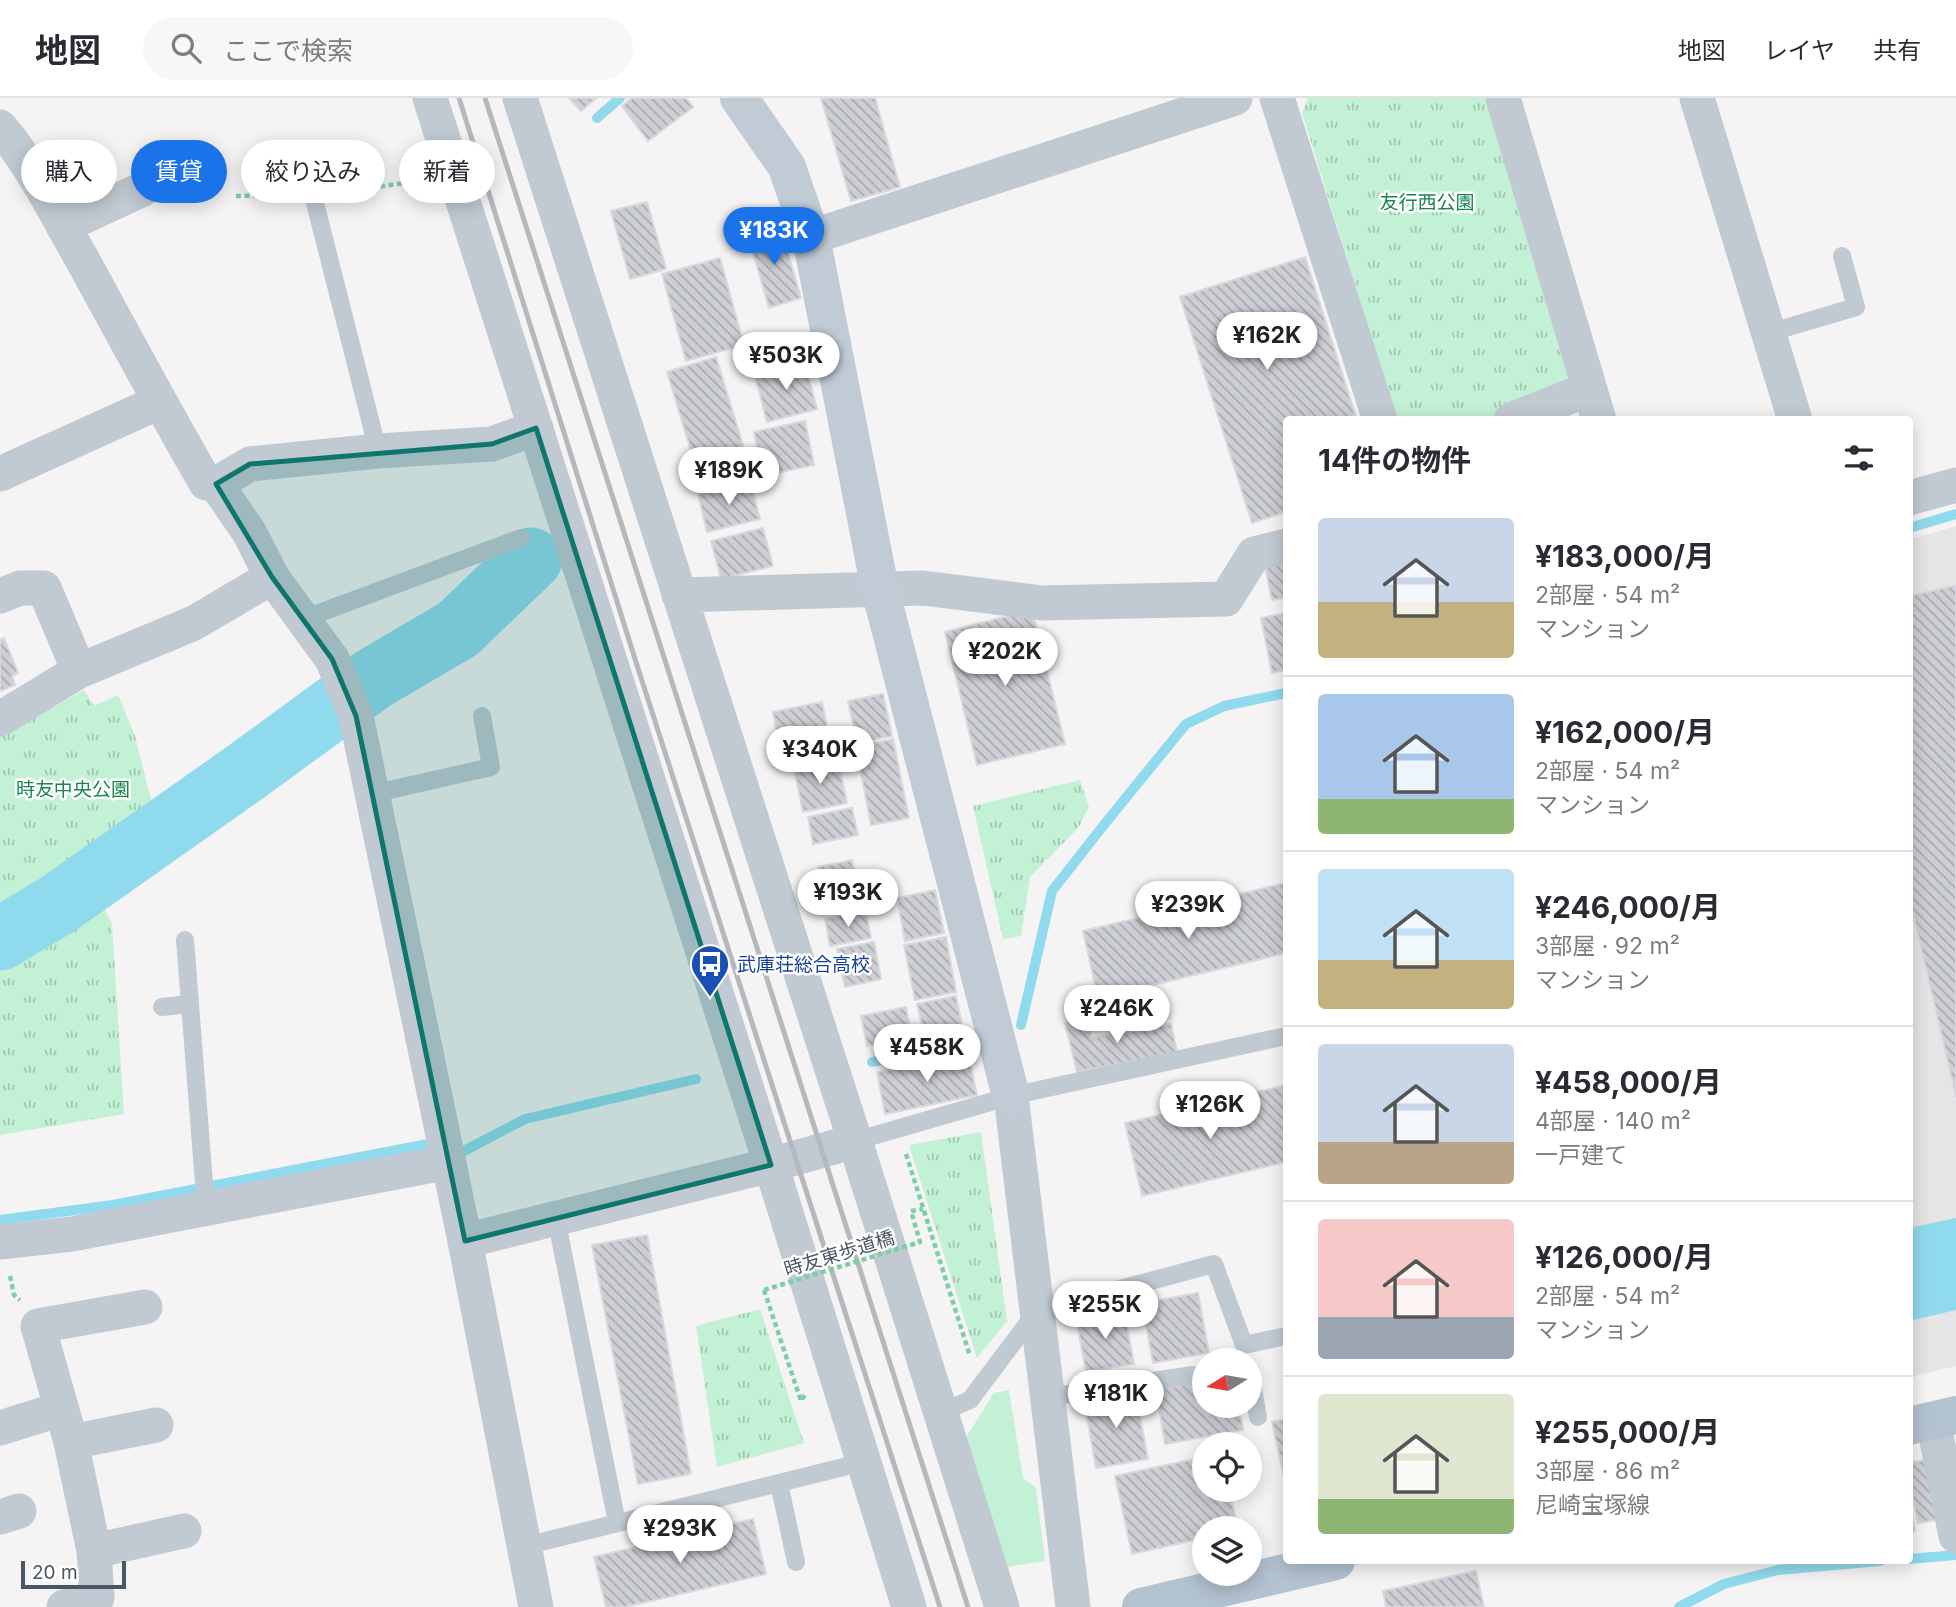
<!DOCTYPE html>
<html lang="ja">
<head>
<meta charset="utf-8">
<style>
  body { margin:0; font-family:Inter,"Noto Sans JP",sans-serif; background:#f7f7f7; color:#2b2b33; height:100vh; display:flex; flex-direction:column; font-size:26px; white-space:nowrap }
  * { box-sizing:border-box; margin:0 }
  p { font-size:23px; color:#7c7c81 }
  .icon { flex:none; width:38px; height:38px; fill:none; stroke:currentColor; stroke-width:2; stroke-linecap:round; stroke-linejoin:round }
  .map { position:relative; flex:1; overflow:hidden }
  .panel { position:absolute; left:1283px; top:318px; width:630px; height:1148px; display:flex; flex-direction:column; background:#fff; border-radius:7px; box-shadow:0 4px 18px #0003 }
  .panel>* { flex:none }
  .guide { position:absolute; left:21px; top:42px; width:665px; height:63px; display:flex; gap:14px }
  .needle { width:46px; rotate:259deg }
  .tools { position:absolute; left:1192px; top:1250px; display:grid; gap:14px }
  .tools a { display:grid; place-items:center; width:70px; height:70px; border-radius:50%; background:#fff; box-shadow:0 4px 18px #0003; font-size:35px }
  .scale { position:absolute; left:21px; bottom:18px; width:105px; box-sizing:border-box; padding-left:7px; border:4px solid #4a5661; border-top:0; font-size:19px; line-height:24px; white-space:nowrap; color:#4a5661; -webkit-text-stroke:5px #fff; paint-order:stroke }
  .price { position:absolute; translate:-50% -60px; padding:0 16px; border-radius:24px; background:#fff; color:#222; font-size:23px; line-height:46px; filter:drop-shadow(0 2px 4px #0008) }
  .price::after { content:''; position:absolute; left:50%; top:42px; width:21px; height:16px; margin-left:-10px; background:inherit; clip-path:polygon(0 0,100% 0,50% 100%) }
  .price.current { background:#1a73e8; color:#fff }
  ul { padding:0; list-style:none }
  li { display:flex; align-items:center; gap:21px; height:175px; padding:0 35px }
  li+li { border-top:2px solid #e1e1e2 }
  li span { display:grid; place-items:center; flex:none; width:196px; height:140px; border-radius:7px; color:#555 }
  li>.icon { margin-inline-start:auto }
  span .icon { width:84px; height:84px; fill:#fffc; stroke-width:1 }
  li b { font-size:30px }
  h2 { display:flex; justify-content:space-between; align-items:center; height:84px; padding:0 35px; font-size:30px }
  .pill { padding:0 24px; border-radius:32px; background:#fff; box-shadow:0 4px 18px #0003; font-size:24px; line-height:63px }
  .pill.current { background:#1a73e8; color:#fff }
  header { display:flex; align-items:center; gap:42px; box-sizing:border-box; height:98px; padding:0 35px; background:#fff; border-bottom:2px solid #e1e1e2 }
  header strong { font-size:33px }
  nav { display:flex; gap:38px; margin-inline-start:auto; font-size:24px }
  .search { width:490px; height:63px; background:#f7f7f7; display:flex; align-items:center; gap:18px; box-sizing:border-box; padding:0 24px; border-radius:38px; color:#7c7c81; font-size:26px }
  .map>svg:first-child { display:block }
  .education { fill:#e6e4e5 }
  .green { fill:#c3f1d5 }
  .park { fill:url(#park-tufts) }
  .water { fill:#90daee }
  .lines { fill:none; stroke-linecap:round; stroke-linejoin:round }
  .stream { stroke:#90daee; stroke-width:10 }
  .river { stroke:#90daee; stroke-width:63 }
  .building { fill:url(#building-back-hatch); stroke:#d7d9de; stroke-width:2 }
  .path { stroke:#7ad0a6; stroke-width:4.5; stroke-dasharray:5 3.5; stroke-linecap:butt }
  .lane { stroke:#c1cad2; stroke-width:18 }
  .street { stroke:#c1cad2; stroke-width:35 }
  .secondary { stroke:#c1cbd6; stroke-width:38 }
  .primary { stroke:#b3c2d1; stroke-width:38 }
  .rail { stroke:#b5b8bd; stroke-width:5 }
  .path-bridge { stroke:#7ad0a6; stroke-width:4.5; stroke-dasharray:5 3.5; stroke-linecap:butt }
  .marked { fill:#0f766e; fill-opacity:0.2; stroke:#0f766e; stroke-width:5; stroke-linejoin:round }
  .labels { text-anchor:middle; stroke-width:5; stroke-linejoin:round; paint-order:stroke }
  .park-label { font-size:19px; fill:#17864f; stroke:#fff }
  .transit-label { font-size:19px; fill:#164399; stroke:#fff; text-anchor:start }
  .street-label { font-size:19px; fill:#4a5661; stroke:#fff }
</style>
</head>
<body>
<header>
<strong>地図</strong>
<div class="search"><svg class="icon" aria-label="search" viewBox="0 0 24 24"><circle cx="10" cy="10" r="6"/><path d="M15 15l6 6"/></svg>ここで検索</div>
<nav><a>地図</a><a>レイヤ</a><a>共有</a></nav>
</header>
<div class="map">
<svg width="1956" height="1509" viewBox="0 0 1956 1509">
  <defs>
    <pattern id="park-tufts" width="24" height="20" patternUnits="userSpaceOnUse" patternTransform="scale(1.75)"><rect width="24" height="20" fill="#c3f1d5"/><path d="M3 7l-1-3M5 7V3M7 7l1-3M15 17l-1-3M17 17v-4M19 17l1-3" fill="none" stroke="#a0c6b0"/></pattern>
    <pattern id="building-back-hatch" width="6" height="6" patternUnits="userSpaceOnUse" patternTransform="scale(1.75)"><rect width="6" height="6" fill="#cdcfd5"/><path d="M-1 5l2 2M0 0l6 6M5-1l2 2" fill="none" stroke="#a8abb0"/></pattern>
  </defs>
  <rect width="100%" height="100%" fill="#f5f3f3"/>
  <path class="education" d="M 1956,428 L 1956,1268 L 1909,1279 L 1909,442 Z"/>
  <path class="green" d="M 1009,1292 L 1023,1380 L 1036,1390 L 1045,1463 L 1006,1469 L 965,1341 L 994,1295 Z"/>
  <path class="park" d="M 1308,0 L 1493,0 L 1575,275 L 1568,286 L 1484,322 L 1397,322 L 1302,15 Z
    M 84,592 L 94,608 L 118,597 L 135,638 L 156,721 L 85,774 L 112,826 L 124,1016 L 0,1037 L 0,639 Z
    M 1080,682 L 1089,709 L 1078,730 L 1030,779 L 1021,838 L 1003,841 L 973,708 Z
    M 981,1034 L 1007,1223 L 977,1260 L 909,1047 Z
    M 760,1211 L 804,1345 L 717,1369 L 696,1228 Z"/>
  <path class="water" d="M 1956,1120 L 1956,1212 L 1909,1223 L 1909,1130 Z"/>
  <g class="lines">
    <path class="stream" d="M 597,20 L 620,0
      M 1909,430 L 1956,416
      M 1021,927 L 1052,793 L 1107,723 L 1186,626 L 1224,608 L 1286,595
      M 872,964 L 974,940
      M 460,1055 L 525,1021 L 696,981
      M 0,1122 L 113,1107 L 428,1046
      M 1909,1461 L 1956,1457
      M 1679,1509 L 1724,1486 L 1778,1472 L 1880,1463"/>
    <path class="river" d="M 0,841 L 57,807 L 243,676 L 373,581 L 458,531 L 531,461"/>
  </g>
  <path class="building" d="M 569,0 L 596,0 L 581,13 Z
    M 632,0 L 686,0 L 693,9 L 648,43 L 622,8 Z
    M 821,0 L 875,0 L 900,89 L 851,103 Z
    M 647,104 L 666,171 L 630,181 L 611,113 Z
    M 780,128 L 801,200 L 769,210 L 748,137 Z
    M 1305,159 L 1357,322 L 1286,322 L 1286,414 L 1252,425 L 1180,199 Z
    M 720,160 L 744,247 L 686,263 L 662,176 Z
    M 716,259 L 747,360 L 698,376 L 667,274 Z
    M 805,265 L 817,311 L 767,324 L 755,278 Z
    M 805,323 L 814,367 L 763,378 L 754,334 Z
    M 750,383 L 760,421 L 707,434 L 698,396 Z
    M 763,430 L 773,468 L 721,481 L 711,443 Z
    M 1286,461 L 1286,500 L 1272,502 L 1264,465 Z
    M 1956,487 L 1956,999 L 1909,798 L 1909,498 Z
    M 1032,512 L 1065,646 L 977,667 L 945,534 Z
    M 1286,515 L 1286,572 L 1272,575 L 1261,520 Z
    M 4,540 L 18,575 L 12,578 L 15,587 L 0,593 L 0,542 Z
    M 883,596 L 892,638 L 857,645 L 848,603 Z
    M 822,604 L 832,654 L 783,664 L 773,614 Z
    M 893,641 L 909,720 L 871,727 L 856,649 Z
    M 838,662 L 847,705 L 803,714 L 794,671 Z
    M 852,710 L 858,737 L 813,746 L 808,719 Z
    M 852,762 L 860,807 L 827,814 L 818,769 Z
    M 1286,785 L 1286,855 L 1098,900 L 1083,833 Z
    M 935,792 L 944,835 L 905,843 L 897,800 Z
    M 866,813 L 871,840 L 830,848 L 825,821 Z
    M 946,839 L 956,894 L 915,902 L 904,847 Z
    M 874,844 L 881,881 L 845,889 L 837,851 Z
    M 956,898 L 962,927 L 924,935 L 917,906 Z
    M 906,909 L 912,939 L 867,948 L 861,918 Z
    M 1087,920 L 1091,940 L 1171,926 L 1177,954 L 1077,974 L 1065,925 Z
    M 968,956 L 977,997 L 885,1016 L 877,974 Z
    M 1286,987 L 1286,1064 L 1142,1098 L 1125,1025 Z
    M 647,1137 L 691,1376 L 638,1386 L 592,1147 Z
    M 1198,1195 L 1209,1255 L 1153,1265 L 1142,1205 Z
    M 1124,1211 L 1134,1266 L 1086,1274 L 1076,1220 Z
    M 1204,1283 L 1204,1307 L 1239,1307 L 1243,1332 L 1165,1346 L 1156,1292 Z
    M 1135,1293 L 1148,1361 L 1096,1370 L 1084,1302 Z
    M 1286,1321 L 1286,1388 L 1272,1324 Z
    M 1204,1359 L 1204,1391 L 1229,1391 L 1238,1430 L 1204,1430 L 1204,1440 L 1132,1456 L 1115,1378 Z
    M 1925,1362 L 1937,1422 L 1918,1425 L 1909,1383 L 1909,1365 Z
    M 1909,1401 L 1915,1433 L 1909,1434 Z
    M 753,1421 L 766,1476 L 625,1509 L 606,1509 L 594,1459 Z
    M 1476,1473 L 1484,1509 L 1386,1509 L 1383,1493 Z"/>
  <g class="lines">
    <path class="path" d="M 338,94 L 405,85 L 419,79
      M 236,98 L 288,97
      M 906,1056 L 970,1258
      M 10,1178 L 14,1197 L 20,1202
      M 764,1192 L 801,1303 L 806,1295"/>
    <path class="lane" d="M 313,97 L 378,353
      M 1768,235 L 1856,209 L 1842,158
      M 303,521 L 521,440
      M 372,696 L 491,669 L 482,618
      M 185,842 L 206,1111
      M 162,909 L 190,906
      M 855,1043 L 1011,998 L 1286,938
      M 556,1120 L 617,1425
      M 1250,1275 L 1258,1319
      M 1048,1299 L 1193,1277
      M 940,1315 L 970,1302 L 1037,1213 L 1214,1166 L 1244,1247 L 1286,1238
      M 779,1385 L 796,1464
      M 525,1448 L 864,1364"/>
    <path class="street" d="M 430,0 L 771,1067 L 909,1509
      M 520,0 L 855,1043 L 1002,1509
      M 1277,0 L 1380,322
      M 1503,0 L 1599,322
      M 1697,0 L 1795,322
      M 0,29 C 31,65 58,119 82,161 C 123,236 163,311 206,385 L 216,386 L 249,434 L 272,479 L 332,561 L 356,618 L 465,1143 L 536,1509
      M 63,128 L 143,91
      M 811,139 L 1235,0
      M 1511,322 L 1589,291
      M 0,376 L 159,304
      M 216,386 L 250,366 L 378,353 L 492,346 L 536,330
      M 1909,400 L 1956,387
      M 679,497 L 923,490 L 1042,505 L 1226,501 L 1254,456 L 1286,448
      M 0,498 L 20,490 L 44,490 L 79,573
      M 0,621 L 79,573 L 194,525 L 272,479
      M 1011,998 L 1073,1509
      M 465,1143 L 771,1067 L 855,1043
      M 0,1144 L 72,1136 L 449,1064
      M 1933,1322 L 1956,1438
      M 0,1330 L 61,1311
      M 71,1344 L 156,1327
      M 0,1419 L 19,1413
      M 94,1453 L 184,1433
      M 64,1509 L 97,1500 L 94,1453 L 71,1344 L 38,1228 L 145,1209"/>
    <path class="secondary" d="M 739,0 L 787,69 L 811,139 L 880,491 L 1011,998"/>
    <path class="primary" d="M 1909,1328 L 1956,1317
      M 1141,1509 L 1336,1463"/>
    <path class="rail" d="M 459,0 L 635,561 L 940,1509
      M 485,0 L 968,1509"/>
    <path class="path-bridge" d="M 764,1192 L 920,1144 L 911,1113 L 923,1111"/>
  </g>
  <path class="marked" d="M 536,330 L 771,1067 L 465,1143 L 356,618 L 332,561 L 272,479 L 216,386 L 250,366 L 492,346 Z"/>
  <defs>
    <g id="bus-pin" transform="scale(2.0125)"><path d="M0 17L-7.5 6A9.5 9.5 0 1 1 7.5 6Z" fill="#1a4fb4" stroke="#fff"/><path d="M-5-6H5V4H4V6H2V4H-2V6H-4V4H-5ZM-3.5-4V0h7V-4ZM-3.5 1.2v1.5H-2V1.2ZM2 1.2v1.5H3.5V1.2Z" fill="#fff"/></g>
  </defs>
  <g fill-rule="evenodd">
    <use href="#bus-pin" x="710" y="866"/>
  </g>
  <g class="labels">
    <g class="park-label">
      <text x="1427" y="111">友行西公園</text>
      <text x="73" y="698">時友中央公園</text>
    </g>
    <g class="transit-label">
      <text x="737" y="873">武庫荘総合高校</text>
    </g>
    <g class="street-label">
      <text transform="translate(839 1155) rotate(-17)" y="7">時友東歩道橋</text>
    </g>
  </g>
</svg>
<div class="tools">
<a><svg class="needle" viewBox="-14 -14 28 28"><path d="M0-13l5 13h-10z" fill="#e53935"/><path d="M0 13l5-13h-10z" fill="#7c7c81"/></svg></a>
<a><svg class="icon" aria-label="locate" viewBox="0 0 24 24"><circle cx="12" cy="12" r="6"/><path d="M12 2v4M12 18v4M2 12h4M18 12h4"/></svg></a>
<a><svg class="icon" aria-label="layers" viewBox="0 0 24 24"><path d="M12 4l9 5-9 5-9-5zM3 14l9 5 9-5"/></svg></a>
</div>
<div class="scale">20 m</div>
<b class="price current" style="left:774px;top:169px">¥183K</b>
<b class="price" style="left:1267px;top:274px">¥162K</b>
<b class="price" style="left:786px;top:294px">¥503K</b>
<b class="price" style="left:729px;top:409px">¥189K</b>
<b class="price" style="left:1005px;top:590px">¥202K</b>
<b class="price" style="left:820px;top:688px">¥340K</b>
<b class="price" style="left:848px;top:831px">¥193K</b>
<b class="price" style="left:1188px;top:843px">¥239K</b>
<b class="price" style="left:1117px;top:947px">¥246K</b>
<b class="price" style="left:927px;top:986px">¥458K</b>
<b class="price" style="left:1210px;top:1043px">¥126K</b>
<b class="price" style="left:1105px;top:1243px">¥255K</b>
<b class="price" style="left:1116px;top:1332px">¥181K</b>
<b class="price" style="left:680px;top:1467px">¥293K</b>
<div class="guide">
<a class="pill">購入</a>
<a class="pill current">賃貸</a>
<a class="pill">絞り込み</a>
<a class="pill">新着</a>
</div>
<section class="panel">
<h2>14件の物件<svg class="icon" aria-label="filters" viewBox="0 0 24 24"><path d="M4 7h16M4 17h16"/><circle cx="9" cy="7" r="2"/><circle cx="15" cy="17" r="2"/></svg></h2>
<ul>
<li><span style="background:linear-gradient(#c9d6e8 60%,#c2b280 0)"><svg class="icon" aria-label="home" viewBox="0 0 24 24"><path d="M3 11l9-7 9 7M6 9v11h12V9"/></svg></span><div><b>¥183,000/月</b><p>2部屋 · 54 m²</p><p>マンション</p></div></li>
<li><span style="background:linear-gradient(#a9c7e8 75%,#8fb573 0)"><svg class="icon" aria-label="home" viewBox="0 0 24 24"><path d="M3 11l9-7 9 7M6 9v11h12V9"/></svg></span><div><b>¥162,000/月</b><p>2部屋 · 54 m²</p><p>マンション</p></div></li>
<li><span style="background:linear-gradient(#bfe0f5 65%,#c2b280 0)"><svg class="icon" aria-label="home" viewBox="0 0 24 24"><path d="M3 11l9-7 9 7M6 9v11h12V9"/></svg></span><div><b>¥246,000/月</b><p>3部屋 · 92 m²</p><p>マンション</p></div></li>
<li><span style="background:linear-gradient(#c9d6e8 70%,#b9a48a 0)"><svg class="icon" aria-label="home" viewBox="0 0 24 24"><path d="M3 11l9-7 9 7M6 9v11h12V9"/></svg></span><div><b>¥458,000/月</b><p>4部屋 · 140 m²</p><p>一戸建て</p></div></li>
<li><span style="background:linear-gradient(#f6c9c9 70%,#9aa5b1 0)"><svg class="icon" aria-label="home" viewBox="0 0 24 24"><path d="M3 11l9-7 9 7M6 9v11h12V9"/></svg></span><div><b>¥126,000/月</b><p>2部屋 · 54 m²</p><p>マンション</p></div></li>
<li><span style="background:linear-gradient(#dfe7d0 75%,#8fb573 0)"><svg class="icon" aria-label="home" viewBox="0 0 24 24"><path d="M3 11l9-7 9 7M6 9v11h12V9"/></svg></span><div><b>¥255,000/月</b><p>3部屋 · 86 m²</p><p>尼崎宝塚線</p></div></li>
</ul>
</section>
</div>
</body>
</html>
